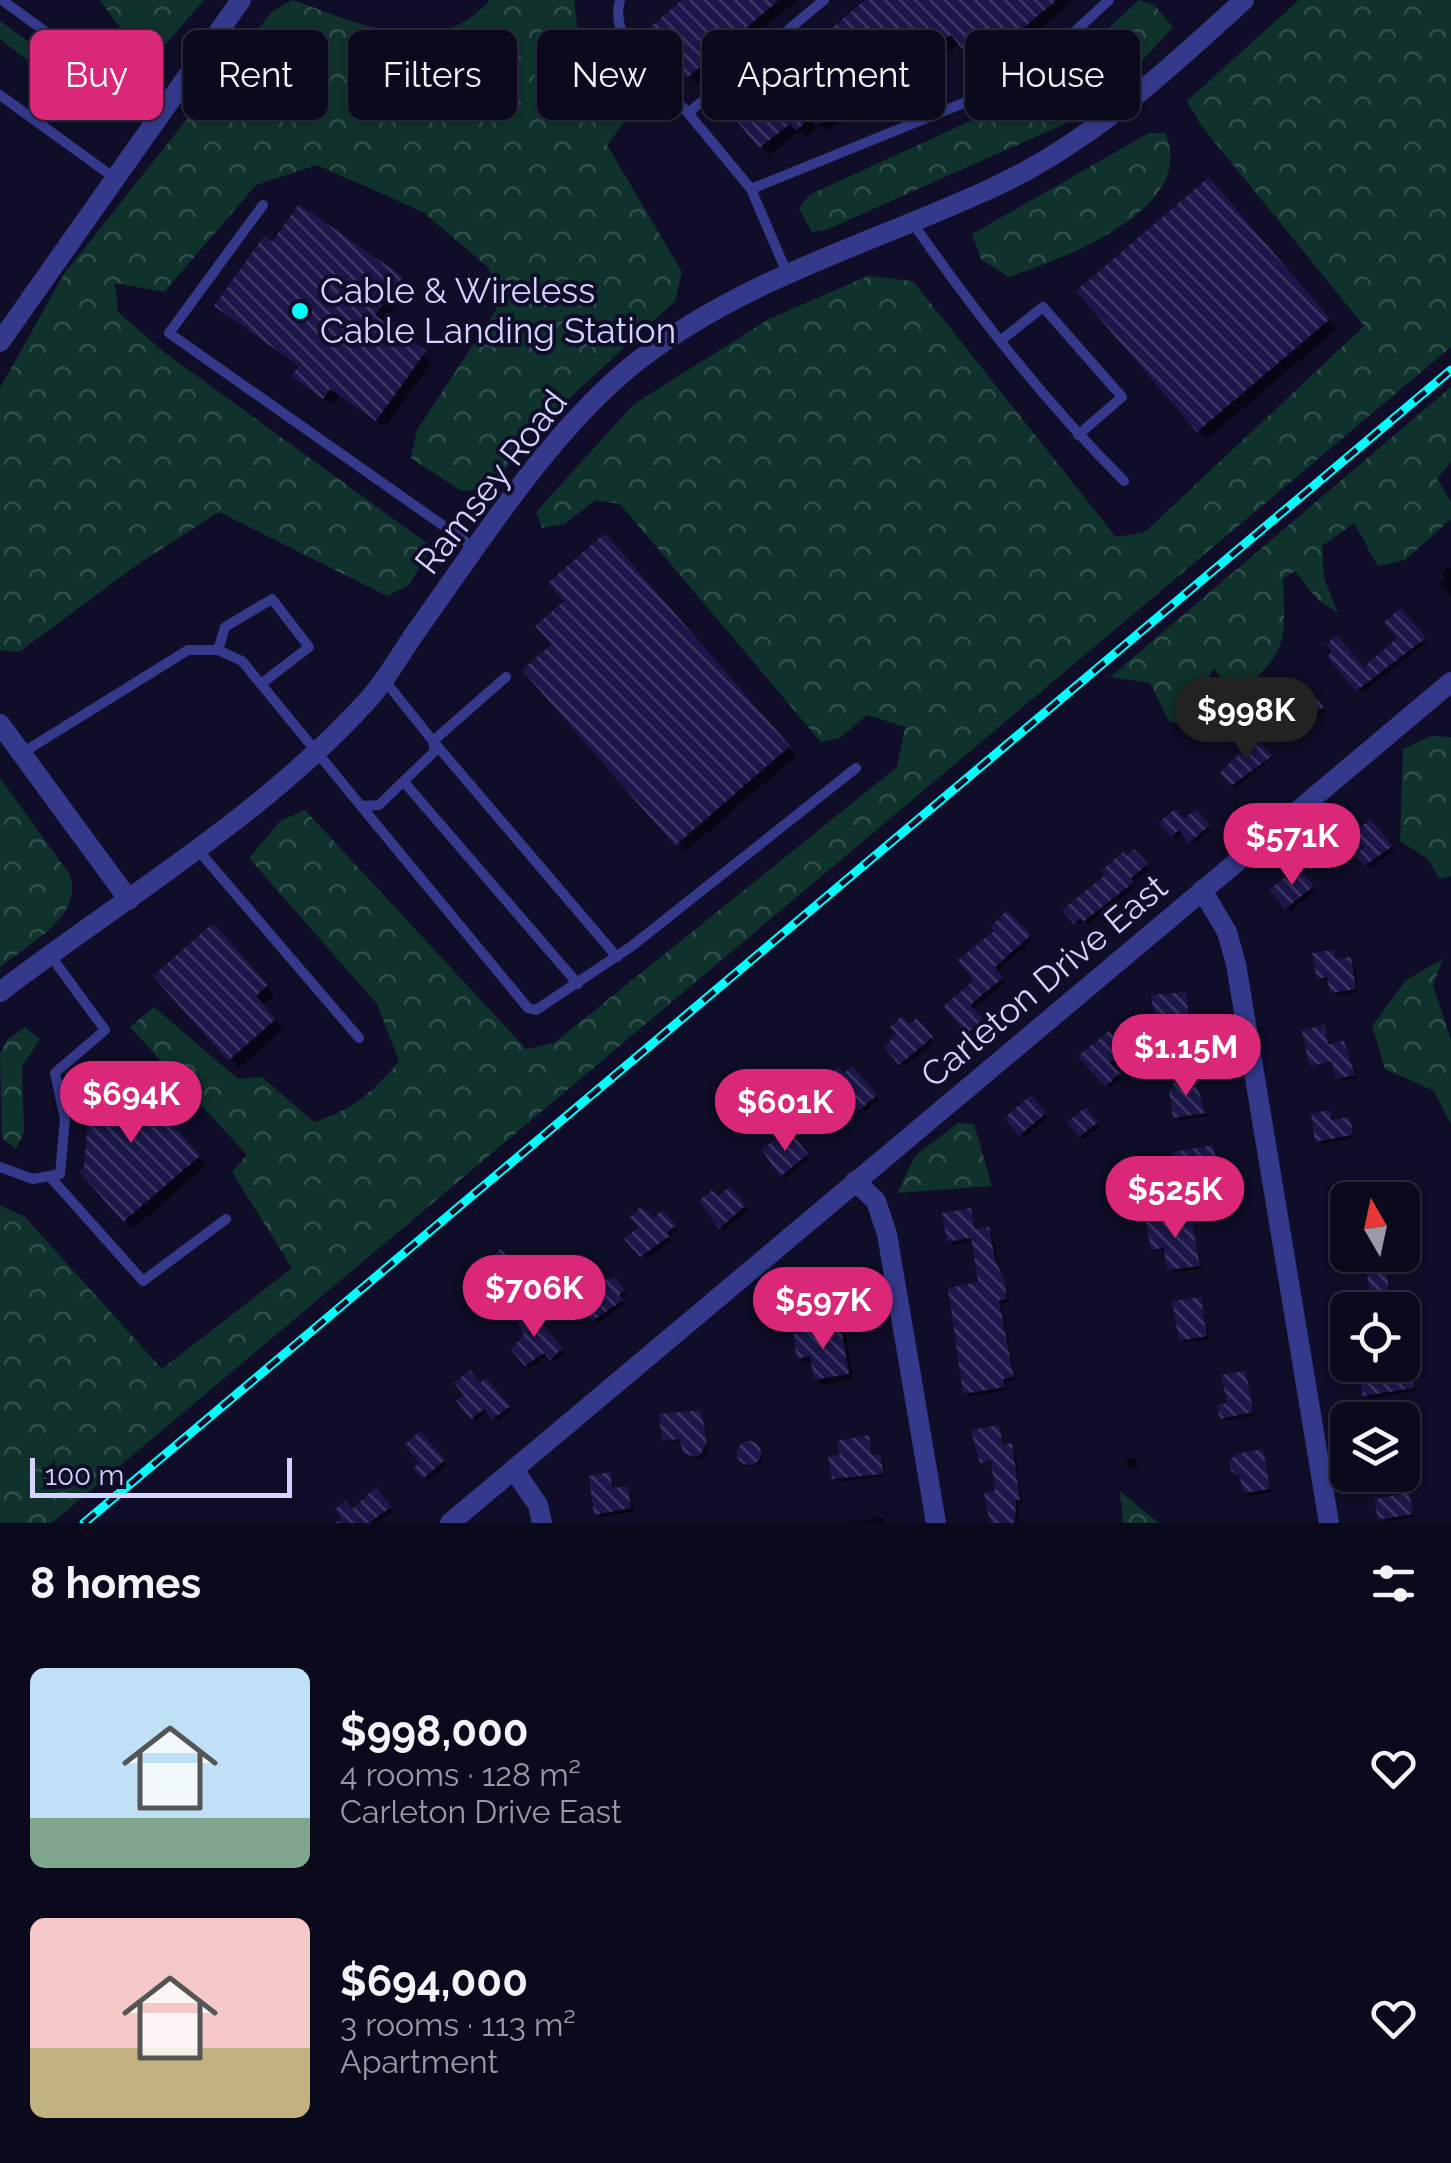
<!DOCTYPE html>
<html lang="en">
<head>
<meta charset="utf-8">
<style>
  body { margin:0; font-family:Raleway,sans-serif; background:#141326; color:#f1f3f6; height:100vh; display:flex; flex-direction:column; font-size:38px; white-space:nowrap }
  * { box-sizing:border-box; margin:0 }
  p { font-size:32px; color:#9a9aa4 }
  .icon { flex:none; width:55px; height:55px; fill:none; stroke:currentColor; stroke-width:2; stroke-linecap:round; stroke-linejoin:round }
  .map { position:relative; height:1523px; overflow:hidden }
  .side { display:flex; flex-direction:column; background:#0b0a1d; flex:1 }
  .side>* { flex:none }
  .guide { position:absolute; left:30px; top:30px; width:1392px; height:90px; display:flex; gap:20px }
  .needle { width:65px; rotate:351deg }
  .fabs { position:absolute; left:1330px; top:1182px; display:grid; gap:20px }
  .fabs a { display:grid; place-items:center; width:90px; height:90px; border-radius:15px; background:#0b0a1d; box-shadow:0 2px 8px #0004,0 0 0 2px #2b2b3b; font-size:50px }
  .scale { position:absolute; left:30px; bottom:25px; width:262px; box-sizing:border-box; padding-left:10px; border:5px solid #d4d3ff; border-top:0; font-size:28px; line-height:35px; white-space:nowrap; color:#d4d3ff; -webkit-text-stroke:8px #0f0d27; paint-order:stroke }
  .price { position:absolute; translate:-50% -85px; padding:0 22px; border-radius:35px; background:#db2777; color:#fff; font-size:32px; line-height:65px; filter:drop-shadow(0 2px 5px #0008) }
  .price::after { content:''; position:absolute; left:50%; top:60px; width:30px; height:22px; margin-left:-15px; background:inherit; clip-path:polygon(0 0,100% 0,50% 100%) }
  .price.active { background:#222; color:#fff }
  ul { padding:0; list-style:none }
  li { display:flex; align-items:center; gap:30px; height:250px; padding:0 30px }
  li span { display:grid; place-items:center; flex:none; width:280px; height:200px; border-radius:15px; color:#555 }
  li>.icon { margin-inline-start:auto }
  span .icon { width:120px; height:120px; fill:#fffc; stroke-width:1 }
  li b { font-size:42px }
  h2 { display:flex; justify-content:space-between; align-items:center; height:120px; padding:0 30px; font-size:42px }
  .pill { padding:0 35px; border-radius:15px; background:#0b0a1d; box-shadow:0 2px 8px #0004,0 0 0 2px #2b2b3b; font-size:35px; line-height:90px }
  .pill.active { background:#db2777; color:#fff }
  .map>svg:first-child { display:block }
  .forest { fill:url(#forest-crowns) }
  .shadow { fill:#0007 }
  .building { fill:url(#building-back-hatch) }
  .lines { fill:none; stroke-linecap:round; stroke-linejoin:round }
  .lane { stroke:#34398b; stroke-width:10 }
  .street { stroke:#34398b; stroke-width:20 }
  .rail-casing { stroke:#00fefe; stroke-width:9 }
  .rail { stroke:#0f0d27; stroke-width:5; stroke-dasharray:15; stroke-linecap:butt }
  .poi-dot { fill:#00fefe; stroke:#0f0d27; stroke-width:4 }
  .labels { text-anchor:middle; stroke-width:8; stroke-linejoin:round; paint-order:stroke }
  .poi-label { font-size:35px; fill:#d4d3ff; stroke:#0f0d27; text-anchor:start }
  .street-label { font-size:35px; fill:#d4d3ff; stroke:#0f0d27 }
</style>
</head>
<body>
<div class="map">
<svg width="1451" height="1523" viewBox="0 0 1451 1523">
  <defs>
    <pattern id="forest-crowns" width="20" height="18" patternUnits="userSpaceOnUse" patternTransform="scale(2.5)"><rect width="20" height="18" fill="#0f322d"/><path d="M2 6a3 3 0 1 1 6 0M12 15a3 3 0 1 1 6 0" fill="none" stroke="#314f4c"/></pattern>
    <pattern id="building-back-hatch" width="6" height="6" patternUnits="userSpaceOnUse" patternTransform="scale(2.5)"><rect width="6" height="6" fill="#1c174a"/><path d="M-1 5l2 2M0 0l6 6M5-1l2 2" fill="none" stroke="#3c3865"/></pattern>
  </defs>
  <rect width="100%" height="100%" fill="#0f0d27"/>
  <path class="forest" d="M 100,0 L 204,0 L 164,46 L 130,41 Z
    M 292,0 C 358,22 435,63 490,0 L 574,0 L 578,33 L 639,102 L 607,145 L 682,272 L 675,301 L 526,438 L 493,488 L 461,491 L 411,458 L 417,430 L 496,310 L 489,268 L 423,212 L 317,165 L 256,185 L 164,292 L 115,283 L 118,312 L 164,352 L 432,547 L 409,585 L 387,596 L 219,512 L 141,562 L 19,652 L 0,650 L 0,388 L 64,274 L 272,12 Z
    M 1139,0 L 1154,5 L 1173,27 L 1098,109 L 826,230 L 812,232 L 799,209 L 809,195 L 1044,87 Z
    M 1299,0 L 1451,0 L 1451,347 L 52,1523 L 0,1523 L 0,1205 L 24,1216 L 162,1369 L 292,1268 L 232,1172 L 247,1155 L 130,1027 L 154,1007 L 238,1079 L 262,1077 L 314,1122 C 349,1112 376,1090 399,1061 L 377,1004 L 249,858 L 280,821 L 305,810 L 526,1049 L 554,1043 L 897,767 L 905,727 L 867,715 L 840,738 L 821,742 L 620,504 L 596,500 L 564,524 L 542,528 L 536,512 L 634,404 L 769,319 L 868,276 L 913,281 L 1116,537 L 1145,532 L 1364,326 L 1200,124 L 1187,101 Z
    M 0,21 L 80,78 L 93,92 L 56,83 L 0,39 Z
    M 1149,133 L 1165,133 C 1200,209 1060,260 1008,277 L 981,259 L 972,234 Z
    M 1451,387 L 1451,462 L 1437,479 L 1451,502 L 1451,519 L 1405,560 L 1378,566 L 1354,523 L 1322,546 L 1324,578 L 1338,613 L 1317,599 L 1295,571 L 1283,578 C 1286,645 1288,652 1234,697 L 1214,668 L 1200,691 L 1189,728 L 1169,721 L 1150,683 L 1110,677 Z
    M 1431,736 L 1451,737 L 1451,876 L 1439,879 L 1428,859 L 1400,841 L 1403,749 Z
    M 0,778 L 70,875 C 83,918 30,943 0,967 Z
    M 1443,959 L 1433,985 L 1451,1040 L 1451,1124 L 1434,1091 L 1385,1069 L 1372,1026 L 1406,980 Z
    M 25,1027 L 40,1039 L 22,1067 L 24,1132 L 16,1149 L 2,1138 L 0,1053 L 6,1041 Z
    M 958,1123 L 974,1124 L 992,1186 L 897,1193 L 915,1156 Z
    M 1120,1491 L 1159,1523 L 1123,1523 Z"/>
  <path class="shadow" d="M 686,0 L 797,0 L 697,84 L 689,76 Z
    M 869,0 L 1075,0 L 1002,61 L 994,53 L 981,67 L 960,43 L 883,104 L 876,98 L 847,124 L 842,119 L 827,131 L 820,125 L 806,138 L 800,131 L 769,155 L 735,114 Z
    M 1218,189 L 1337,329 L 1207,439 L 1198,431 Z
    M 273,245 L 401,279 L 409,288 L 383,324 L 432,362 L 385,427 L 340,395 L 333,405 L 303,384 Z
    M 614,545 L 796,756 L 685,852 L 555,644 L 567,601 Z
    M 1448,566 L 1451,569 L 1451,597 L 1439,583 L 1445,578 L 1440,573 Z
    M 1401,612 L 1427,642 L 1362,693 L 1330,657 L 1336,652 L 1364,670 L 1401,639 Z
    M 1305,688 L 1325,712 L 1310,725 L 1289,702 Z
    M 1256,741 L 1271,758 L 1236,788 L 1223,773 Z
    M 1196,812 L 1211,830 L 1194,844 L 1184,832 L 1176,839 L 1162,823 L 1184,822 Z
    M 1370,822 L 1395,850 L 1370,868 L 1358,855 L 1367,847 Z
    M 1134,852 L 1149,869 L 1133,883 L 1136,887 L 1088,924 L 1085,921 L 1079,925 L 1066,910 Z
    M 1298,870 L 1315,891 L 1291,911 L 1273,891 Z
    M 1007,914 L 1033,940 L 997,972 L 1005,983 L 972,1010 L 985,1025 L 972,1036 L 946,1007 L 977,980 Z
    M 221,935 L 274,995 L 262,1006 L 283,1029 L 239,1068 L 156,976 Z
    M 1333,953 L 1337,961 L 1354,963 L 1358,992 L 1336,996 L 1330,980 L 1319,978 Z
    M 1185,995 L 1192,1018 L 1184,1019 L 1186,1033 L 1171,1037 L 1167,1033 Z
    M 917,1022 L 934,1042 L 904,1067 L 887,1047 Z
    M 1324,1028 L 1330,1046 L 1354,1066 L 1357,1078 L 1341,1081 L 1335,1064 L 1311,1065 Z
    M 1109,1034 L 1127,1054 L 1112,1068 L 1121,1078 L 1110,1088 L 1082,1056 Z
    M 852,1069 L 879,1100 L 865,1112 L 853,1099 L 839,1111 L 823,1092 Z
    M 131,1079 L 206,1166 L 133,1229 L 83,1171 Z
    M 1194,1080 L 1208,1116 L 1179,1120 L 1176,1117 Z
    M 1031,1098 L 1048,1118 L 1024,1138 L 1007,1119 Z
    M 1086,1110 L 1100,1127 L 1084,1139 L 1071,1122 Z
    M 1329,1112 L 1334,1122 L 1349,1120 L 1355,1138 L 1321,1144 L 1318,1141 Z
    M 792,1138 L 809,1159 L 785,1178 L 782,1175 Z
    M 1213,1148 L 1220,1182 L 1200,1185 L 1195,1172 L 1179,1170 Z
    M 1369,1183 L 1374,1200 L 1348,1200 L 1348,1213 L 1337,1210 L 1334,1188 Z
    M 730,1190 L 748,1210 L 724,1230 L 703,1201 L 719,1200 Z
    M 970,1211 L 977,1231 L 992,1233 L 1009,1302 L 1001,1303 L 1016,1380 L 1005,1382 L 1007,1390 L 969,1396 L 966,1393 L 981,1284 L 974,1241 L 953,1245 L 950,1241 Z
    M 662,1213 L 678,1230 L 669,1238 L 671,1241 L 646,1259 L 628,1240 Z
    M 1190,1218 L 1202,1269 L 1173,1273 L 1167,1251 L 1153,1249 Z
    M 500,1253 L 515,1267 L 496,1288 L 482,1276 Z
    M 1358,1255 L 1384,1255 L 1391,1296 L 1373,1295 L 1370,1276 L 1360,1273 Z
    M 615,1280 L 627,1294 L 621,1300 L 624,1304 L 598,1323 L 581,1302 Z
    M 1200,1300 L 1210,1339 L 1185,1343 L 1182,1340 Z
    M 528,1312 L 565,1353 L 555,1362 L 549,1355 L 530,1368 L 514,1350 L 527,1334 Z
    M 840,1329 L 846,1335 L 853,1380 L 822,1385 L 816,1379 L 814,1362 L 805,1363 L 799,1357 Z
    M 1360,1365 L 1387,1365 L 1390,1380 L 1411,1376 L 1416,1391 L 1369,1399 Z
    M 1245,1373 L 1255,1415 L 1226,1421 L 1222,1417 Z
    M 486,1381 L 511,1411 L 498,1422 L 488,1411 L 476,1421 L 460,1401 Z
    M 700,1413 L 709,1448 L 703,1459 L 695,1460 L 684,1442 L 664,1440 Z
    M 999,1428 L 1005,1447 L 1015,1450 L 1022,1503 L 1019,1503 L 1018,1523 L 992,1523 L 998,1493 L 994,1464 L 982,1462 Z
    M 420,1435 L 447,1465 L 428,1481 L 417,1469 L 423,1464 Z
    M 1402,1437 L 1409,1470 L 1402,1471 Z
    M 868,1438 L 874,1457 L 883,1460 L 886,1476 L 838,1481 L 834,1478 L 843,1457 Z
    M 759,1446 L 762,1463 L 746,1467 L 740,1447 Z
    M 1262,1452 L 1272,1492 L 1249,1496 L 1245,1492 Z
    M 1135,1457 L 1138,1469 L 1129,1470 L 1126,1459 Z
    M 609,1475 L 614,1490 L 630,1492 L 634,1512 L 600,1517 L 596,1514 Z
    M 379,1494 L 392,1512 L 377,1523 L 349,1523 L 352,1512 Z
    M 1408,1496 L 1415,1517 L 1384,1522 L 1380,1519 Z
    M 882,1517 L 886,1523 L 851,1523 L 851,1522 Z"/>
  <path class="building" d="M 682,0 L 779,0 L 687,78 L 648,29 Z
    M 865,0 L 1057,0 L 991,54 L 985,46 L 971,60 L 951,35 L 873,97 L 866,91 L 837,117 L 832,112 L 816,125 L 811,117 L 796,131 L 790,124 L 759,148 L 731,114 Z
    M 1209,177 L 1330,319 L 1197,432 L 1076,291 Z
    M 299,204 L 403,277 L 375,315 L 426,351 L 376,421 L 330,389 L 323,399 L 291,376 L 299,366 L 214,306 L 264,236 L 272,242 Z
    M 605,533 L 790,746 L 675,846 L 522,670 L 552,644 L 535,626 L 564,601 L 548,583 Z
    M 1401,608 L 1426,638 L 1356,691 L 1327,657 L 1332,652 L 1326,644 L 1337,635 L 1364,667 L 1397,638 L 1384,622 Z
    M 1305,685 L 1324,707 L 1304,723 L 1285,701 Z
    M 1256,737 L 1272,756 L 1231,786 L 1220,773 Z
    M 1175,809 L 1184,819 L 1196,809 L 1210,825 L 1189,843 L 1179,830 L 1171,837 L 1158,823 Z
    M 1370,819 L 1393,846 L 1364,866 L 1355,855 L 1364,847 L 1353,834 Z
    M 1134,849 L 1148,864 L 1131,878 L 1134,882 L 1083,922 L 1080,919 L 1074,924 L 1062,910 L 1105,875 L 1101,871 L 1123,852 L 1126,856 Z
    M 1298,867 L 1314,886 L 1285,909 L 1269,890 Z
    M 1007,910 L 1031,935 L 995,967 L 1003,978 L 970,1005 L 983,1020 L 967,1034 L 943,1007 L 974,980 L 958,960 L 994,931 L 990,927 Z
    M 213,923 L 268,985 L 256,996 L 276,1019 L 228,1061 L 153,976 Z
    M 1334,950 L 1335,959 L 1351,957 L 1356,989 L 1330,993 L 1327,977 L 1317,979 L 1312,953 Z
    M 1186,992 L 1189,1015 L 1182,1016 L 1184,1029 L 1165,1035 L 1155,1021 L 1151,995 Z
    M 902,1016 L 909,1024 L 917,1018 L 933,1037 L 899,1065 L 884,1047 L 896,1034 L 890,1027 Z
    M 1325,1025 L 1328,1044 L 1344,1041 L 1355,1075 L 1336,1079 L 1332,1062 L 1309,1066 L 1302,1030 Z
    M 1109,1031 L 1126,1049 L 1110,1063 L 1120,1073 L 1105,1087 L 1078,1056 Z
    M 852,1066 L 877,1095 L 860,1110 L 848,1097 L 834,1109 L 819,1092 L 827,1085 L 822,1080 L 838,1067 L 844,1073 Z
    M 123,1067 L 200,1156 L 123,1222 L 79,1171 L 84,1168 L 90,1095 Z
    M 1194,1078 L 1206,1113 L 1173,1118 L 1169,1090 L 1174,1089 L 1173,1080 Z
    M 1031,1095 L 1046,1113 L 1019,1136 L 1004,1118 Z
    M 1086,1107 L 1098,1122 L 1079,1137 L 1067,1122 Z
    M 1330,1110 L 1331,1120 L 1350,1117 L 1353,1135 L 1315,1142 L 1311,1113 Z
    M 792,1134 L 808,1154 L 780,1177 L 762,1150 L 778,1137 L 783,1142 Z
    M 1214,1145 L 1218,1179 L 1194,1183 L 1192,1169 L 1176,1171 L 1173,1152 Z
    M 1370,1181 L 1372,1200 L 1348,1200 L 1348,1210 L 1335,1212 L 1331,1186 Z
    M 730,1186 L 746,1205 L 719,1229 L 699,1201 L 712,1190 L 718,1197 Z
    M 641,1207 L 654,1218 L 662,1210 L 676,1225 L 667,1233 L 670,1236 L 640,1257 L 624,1239 L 639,1227 L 630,1217 Z
    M 971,1208 L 975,1229 L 989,1227 L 995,1259 L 1004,1279 L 1007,1299 L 999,1300 L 1014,1377 L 1003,1379 L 1005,1387 L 963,1394 L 948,1288 L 978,1282 L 971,1238 L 947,1242 L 942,1213 Z
    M 1191,1215 L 1200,1266 L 1167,1270 L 1164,1248 L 1151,1250 L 1146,1221 Z
    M 500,1249 L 514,1262 L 491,1287 L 479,1276 Z
    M 1355,1255 L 1386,1259 L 1389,1293 L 1370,1296 L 1367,1273 L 1358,1274 Z
    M 615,1277 L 625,1290 L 619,1295 L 623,1300 L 592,1321 L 577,1302 L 585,1295 L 580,1289 L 595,1278 L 599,1283 Z
    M 1201,1297 L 1207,1336 L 1179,1341 L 1172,1301 Z
    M 528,1308 L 563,1348 L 550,1360 L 544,1353 L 525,1366 L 511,1350 L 524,1334 L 516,1319 Z
    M 841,1327 L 849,1374 L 814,1380 L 810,1356 L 797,1359 L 793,1334 Z
    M 1358,1365 L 1386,1365 L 1388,1378 L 1412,1374 L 1414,1388 L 1363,1396 Z
    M 470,1370 L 480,1383 L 486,1378 L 510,1406 L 492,1420 L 484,1409 L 471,1419 L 456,1401 L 464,1395 L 454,1383 Z
    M 1246,1371 L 1253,1412 L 1220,1419 L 1217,1405 L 1227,1403 L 1221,1375 Z
    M 701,1410 L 707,1443 L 699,1457 L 684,1454 L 679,1439 L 662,1441 L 659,1414 Z
    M 999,1425 L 1003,1445 L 1012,1443 L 1020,1500 L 1016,1500 L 1015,1523 L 990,1523 L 984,1493 L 995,1491 L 991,1461 L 980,1463 L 971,1430 Z
    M 420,1431 L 445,1460 L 423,1479 L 413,1468 L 419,1463 L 404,1445 Z
    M 869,1435 L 872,1455 L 880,1454 L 884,1474 L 832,1479 L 828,1456 L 840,1455 L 837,1441 Z
    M737 1453a12 12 0 1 1 24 0a12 12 0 1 1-24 0Z
    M 1263,1449 L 1270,1489 L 1243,1493 L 1240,1477 L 1231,1471 L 1229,1461 L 1236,1454 Z
    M 610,1472 L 612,1488 L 628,1486 L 631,1508 L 594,1515 L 589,1476 Z
    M 376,1487 L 391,1507 L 369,1523 L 336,1523 L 341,1518 L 334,1510 L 345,1501 L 352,1509 Z
    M 1409,1493 L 1413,1514 L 1378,1520 L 1374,1499 Z"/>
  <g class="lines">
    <path class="lane" d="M 2,0 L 160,115
      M 620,0 C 607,42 662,85 688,113
      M 824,0 L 688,113 L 751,189 L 1008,85 L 1047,57 L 1109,0
      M 0,95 L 116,179
      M 751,189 L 787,273
      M 263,205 L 169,333 L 475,548
      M 912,222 C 976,314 1045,402 1124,481
      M 1000,341 L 1043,307 L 1122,397 L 1078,435
      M 218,650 L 225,627 L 272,599 L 309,647 L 261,684
      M 506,677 L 433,741 L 617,957
      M 22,753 L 188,650 L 218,650 L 242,661 L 361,806 L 379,805 L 435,751 L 433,741 L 385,681
      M 404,782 L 578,984
      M 361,806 L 528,1008 L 536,1010 L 632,946 L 856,768
      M 198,850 L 359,1038
      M 0,1167 L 33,1179 L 60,1174 L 65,1119 L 55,1073 L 105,1030 L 50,955
      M 51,1178 L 143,1281 L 226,1219"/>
    <path class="street" d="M 0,342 L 241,0
      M 0,724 L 129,900
      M 1202,890 L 1227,932 L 1236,964 L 1329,1523
      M 0,992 C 124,897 262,817 368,700 C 387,679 399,656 415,633 C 479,544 549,432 635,363 C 741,279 871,244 992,188 C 1090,143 1165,72 1244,0
      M 855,1181 L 876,1201 L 887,1234 L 936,1523
      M 514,1470 L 538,1505 L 542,1523
      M 450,1523 L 1451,682"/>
    <g class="rail-casing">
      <path id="rail" d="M 84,1523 L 1451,370"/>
    </g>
    <use href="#rail" class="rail"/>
  </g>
  <circle class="poi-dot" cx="300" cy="311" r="10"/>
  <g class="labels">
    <g class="poi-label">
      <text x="320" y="303">Cable &amp; Wireless<tspan x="320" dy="40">Cable Landing Station</tspan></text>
    </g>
    <g class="street-label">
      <text transform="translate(491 482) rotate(-52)" y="12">Ramsey Road</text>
      <text transform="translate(1044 981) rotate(-40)" y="12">Carleton Drive East</text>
    </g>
  </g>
</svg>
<div class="fabs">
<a><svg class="needle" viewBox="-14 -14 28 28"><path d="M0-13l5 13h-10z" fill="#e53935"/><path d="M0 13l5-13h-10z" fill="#9a9aa4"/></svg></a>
<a><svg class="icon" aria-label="locate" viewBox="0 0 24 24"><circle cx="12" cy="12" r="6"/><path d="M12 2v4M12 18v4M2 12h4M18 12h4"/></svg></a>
<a><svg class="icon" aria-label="layers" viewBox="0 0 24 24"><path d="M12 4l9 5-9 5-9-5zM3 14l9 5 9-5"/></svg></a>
</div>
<div class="scale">100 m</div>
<b class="price active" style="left:1246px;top:762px">$998K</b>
<b class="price" style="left:1292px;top:888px">$571K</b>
<b class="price" style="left:1186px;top:1099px">$1.15M</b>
<b class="price" style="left:131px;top:1146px">$694K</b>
<b class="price" style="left:785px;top:1154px">$601K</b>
<b class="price" style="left:1175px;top:1241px">$525K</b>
<b class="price" style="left:534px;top:1340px">$706K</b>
<b class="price" style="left:823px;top:1352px">$597K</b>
<div class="guide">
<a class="pill active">Buy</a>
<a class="pill">Rent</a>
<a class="pill">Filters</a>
<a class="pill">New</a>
<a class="pill">Apartment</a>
<a class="pill">House</a>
</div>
</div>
<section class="side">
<h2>8 homes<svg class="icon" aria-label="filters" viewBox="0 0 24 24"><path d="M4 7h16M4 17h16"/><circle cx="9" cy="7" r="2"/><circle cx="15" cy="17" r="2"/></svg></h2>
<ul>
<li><span style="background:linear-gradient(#bfe0f5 75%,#7fa58c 0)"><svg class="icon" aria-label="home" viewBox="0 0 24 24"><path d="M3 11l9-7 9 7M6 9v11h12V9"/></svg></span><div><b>$998,000</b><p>4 rooms · 128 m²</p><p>Carleton Drive East</p></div><svg class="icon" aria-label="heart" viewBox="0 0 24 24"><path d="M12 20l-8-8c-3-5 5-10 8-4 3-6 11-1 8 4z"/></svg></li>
<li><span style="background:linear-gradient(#f6c9c9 65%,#c2b280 0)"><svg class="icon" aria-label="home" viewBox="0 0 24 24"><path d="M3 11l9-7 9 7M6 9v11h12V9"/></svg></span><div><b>$694,000</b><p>3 rooms · 113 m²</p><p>Apartment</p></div><svg class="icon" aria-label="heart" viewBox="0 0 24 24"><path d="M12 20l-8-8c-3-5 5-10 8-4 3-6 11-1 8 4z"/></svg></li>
</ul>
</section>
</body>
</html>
